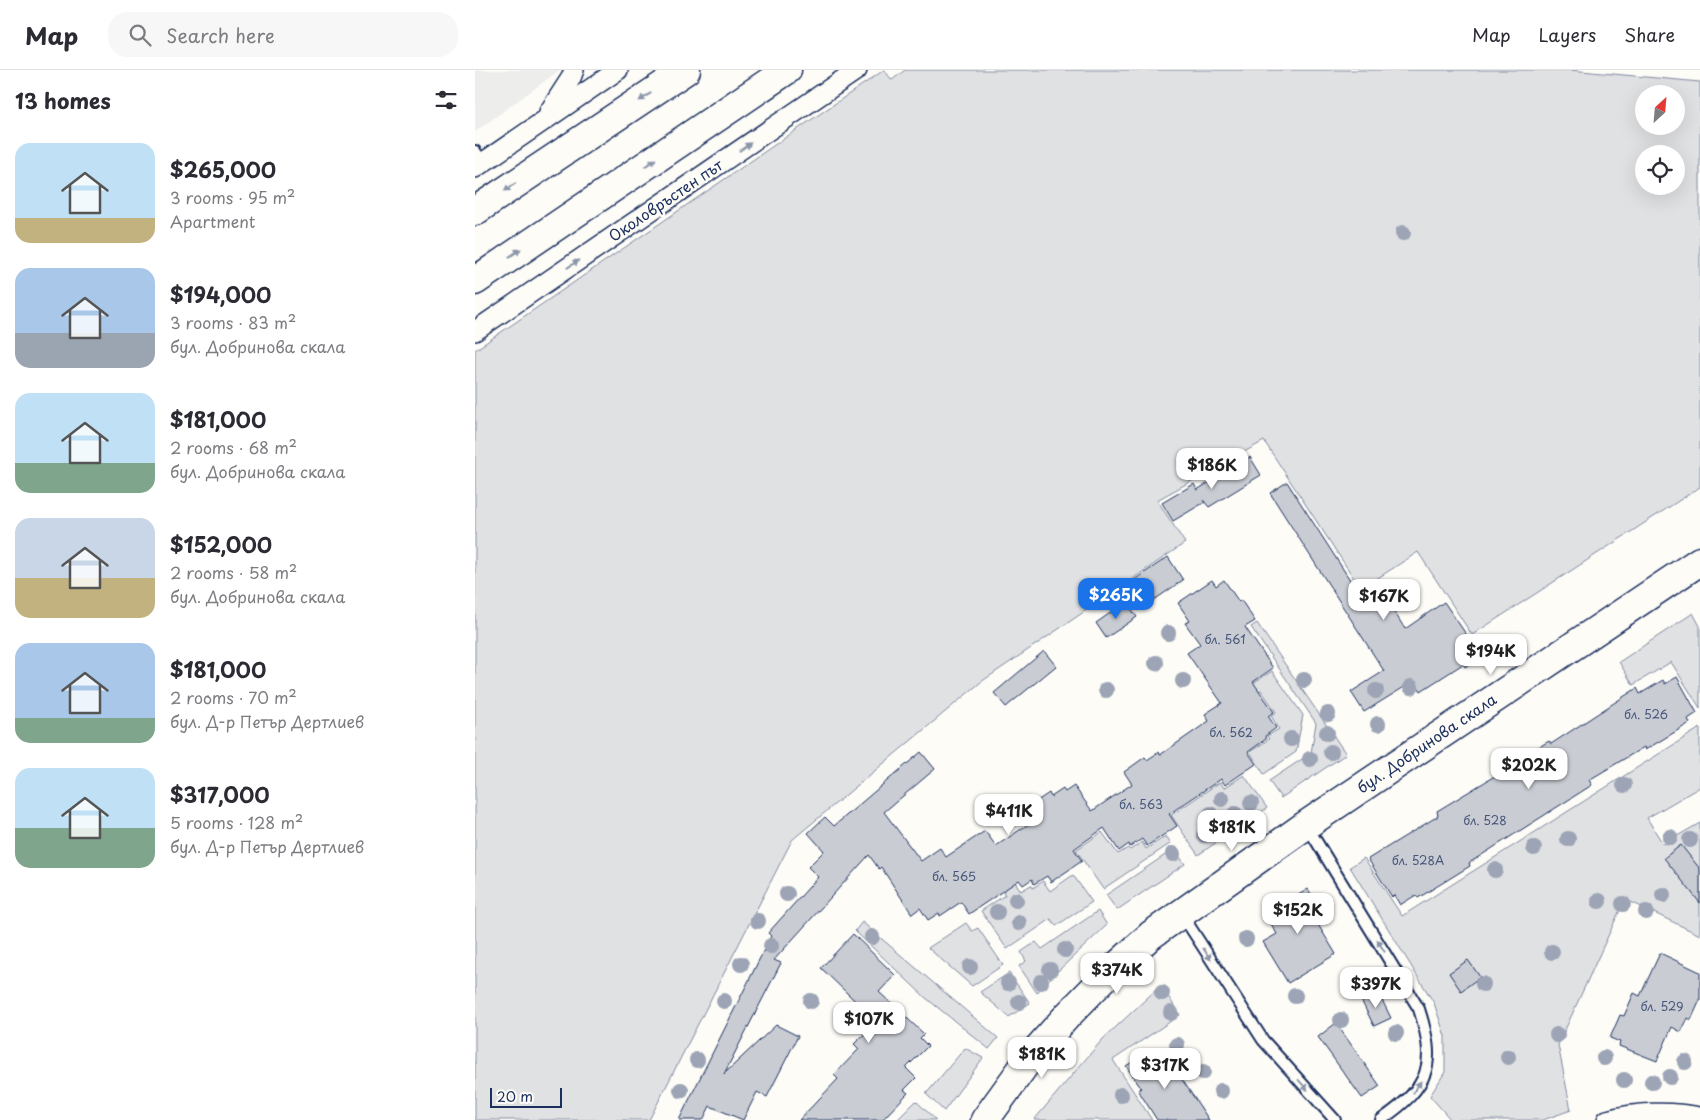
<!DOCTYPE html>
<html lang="en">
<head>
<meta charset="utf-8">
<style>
  body { margin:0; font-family:"Playpen Sans",sans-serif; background:#f7f7f7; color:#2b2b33; height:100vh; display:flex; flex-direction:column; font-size:19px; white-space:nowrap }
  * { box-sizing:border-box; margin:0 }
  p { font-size:16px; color:#7c7c81 }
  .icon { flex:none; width:28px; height:28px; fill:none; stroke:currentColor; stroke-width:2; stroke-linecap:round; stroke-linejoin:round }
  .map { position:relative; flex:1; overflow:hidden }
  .details { display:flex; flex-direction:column; background:#fff; width:475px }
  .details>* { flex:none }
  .needle { width:32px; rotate:26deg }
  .buttons { position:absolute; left:1160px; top:15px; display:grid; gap:10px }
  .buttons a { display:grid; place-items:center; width:50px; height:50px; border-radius:50%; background:#fff; box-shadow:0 5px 20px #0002; font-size:25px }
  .scale { position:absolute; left:15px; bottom:12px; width:72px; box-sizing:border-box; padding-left:5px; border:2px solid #1b2f5e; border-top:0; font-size:14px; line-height:18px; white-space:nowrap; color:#1b2f5e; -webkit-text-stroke:4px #fdfcf7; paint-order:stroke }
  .price { position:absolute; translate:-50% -42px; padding:0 11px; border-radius:10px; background:#fff; color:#222; font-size:16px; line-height:32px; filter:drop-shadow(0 1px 2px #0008) }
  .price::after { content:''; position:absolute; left:50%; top:30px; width:15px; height:11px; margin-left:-8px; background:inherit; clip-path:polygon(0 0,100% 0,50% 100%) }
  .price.selected { background:#1a73e8; color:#fff }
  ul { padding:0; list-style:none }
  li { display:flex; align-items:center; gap:15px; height:125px; padding:0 15px }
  li span { display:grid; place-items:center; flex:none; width:140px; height:100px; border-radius:15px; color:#555 }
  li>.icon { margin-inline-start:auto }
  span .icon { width:60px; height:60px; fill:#fffc; stroke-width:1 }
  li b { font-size:21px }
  h2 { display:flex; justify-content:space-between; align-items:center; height:60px; padding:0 15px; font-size:21px }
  header { display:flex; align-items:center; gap:30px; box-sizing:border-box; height:70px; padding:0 25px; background:#fff; border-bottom:1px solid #e1e1e2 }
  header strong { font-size:24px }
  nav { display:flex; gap:28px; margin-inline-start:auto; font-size:18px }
  .search { width:350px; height:45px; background:#f7f7f7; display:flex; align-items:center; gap:12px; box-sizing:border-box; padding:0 18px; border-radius:20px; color:#7c7c81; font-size:19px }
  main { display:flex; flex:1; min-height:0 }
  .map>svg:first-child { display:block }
  .built { fill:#edeeec }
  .green { fill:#e0e1e3; stroke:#7e88a0; fill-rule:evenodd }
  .building { fill:#c9ccd3; stroke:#1b2f5e }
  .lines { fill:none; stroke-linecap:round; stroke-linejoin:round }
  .service-casing { stroke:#1b2f5e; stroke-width:14 }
  .minor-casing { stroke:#1b2f5e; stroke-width:22 }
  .secondary-casing { stroke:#1b2f5e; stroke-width:31 }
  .trunk-casing { stroke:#1b2f5e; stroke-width:31 }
  .service { stroke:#fdfcf7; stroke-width:10 }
  .minor { stroke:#fdfcf7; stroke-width:19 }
  .secondary { stroke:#fdfcf7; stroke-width:28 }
  .trunk { stroke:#fdfcf7; stroke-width:28 }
  .tree { fill:#9ca4b5 }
  .oneway { fill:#8c96aa }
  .labels { text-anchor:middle; stroke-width:5; stroke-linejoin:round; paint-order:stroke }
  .number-label { font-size:12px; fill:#46567b }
  .street-label { font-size:15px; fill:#1b2f5e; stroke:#fdfcf7 }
</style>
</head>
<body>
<header>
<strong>Map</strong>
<div class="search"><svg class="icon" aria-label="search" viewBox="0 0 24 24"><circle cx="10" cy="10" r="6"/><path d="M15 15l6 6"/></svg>Search here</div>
<nav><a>Map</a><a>Layers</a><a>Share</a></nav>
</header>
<main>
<section class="details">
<h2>13 homes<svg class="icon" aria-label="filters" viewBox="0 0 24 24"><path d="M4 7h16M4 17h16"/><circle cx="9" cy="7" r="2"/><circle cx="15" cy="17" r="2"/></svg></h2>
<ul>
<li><span style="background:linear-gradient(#bfe0f5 75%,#c2b280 0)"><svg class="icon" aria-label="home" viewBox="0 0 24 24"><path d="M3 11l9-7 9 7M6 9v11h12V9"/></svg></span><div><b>$265,000</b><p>3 rooms · 95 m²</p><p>Apartment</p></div></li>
<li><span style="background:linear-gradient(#a9c7e8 65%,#9aa5b1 0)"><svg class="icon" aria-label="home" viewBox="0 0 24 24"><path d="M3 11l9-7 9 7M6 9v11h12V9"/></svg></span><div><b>$194,000</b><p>3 rooms · 83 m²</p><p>бул. Добринова скала</p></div></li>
<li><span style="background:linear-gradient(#bfe0f5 70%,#7fa58c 0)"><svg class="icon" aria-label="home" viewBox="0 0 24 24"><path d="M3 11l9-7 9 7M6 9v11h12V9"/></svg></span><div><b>$181,000</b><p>2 rooms · 68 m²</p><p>бул. Добринова скала</p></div></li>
<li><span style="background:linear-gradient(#c9d6e8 60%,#c2b280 0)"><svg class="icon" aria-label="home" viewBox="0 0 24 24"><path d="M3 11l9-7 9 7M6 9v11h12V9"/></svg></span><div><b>$152,000</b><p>2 rooms · 58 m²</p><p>бул. Добринова скала</p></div></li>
<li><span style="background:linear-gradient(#a9c7e8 75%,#7fa58c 0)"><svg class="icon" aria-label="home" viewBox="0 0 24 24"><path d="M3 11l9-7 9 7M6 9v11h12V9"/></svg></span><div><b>$181,000</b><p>2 rooms · 70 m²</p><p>бул. Д-р Петър Дертлиев</p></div></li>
<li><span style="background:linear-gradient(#bfe0f5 60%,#7fa58c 0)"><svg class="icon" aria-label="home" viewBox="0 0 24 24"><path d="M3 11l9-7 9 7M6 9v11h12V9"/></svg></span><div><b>$317,000</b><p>5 rooms · 128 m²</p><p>бул. Д-р Петър Дертлиев</p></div></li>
</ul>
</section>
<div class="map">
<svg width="1225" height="1050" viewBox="0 0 1225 1050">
  <rect width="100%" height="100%" fill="#fdfcf7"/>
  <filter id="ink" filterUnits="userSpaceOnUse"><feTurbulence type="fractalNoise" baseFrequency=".02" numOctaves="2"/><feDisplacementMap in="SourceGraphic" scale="10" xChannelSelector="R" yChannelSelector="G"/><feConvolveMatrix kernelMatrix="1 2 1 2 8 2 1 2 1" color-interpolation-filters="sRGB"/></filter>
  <g filter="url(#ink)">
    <path class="built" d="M 0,0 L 85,0 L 0,62 Z"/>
    <path class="green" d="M 409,0 L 417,10 L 430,0 L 1095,0 L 1225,12 L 1225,417 L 997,565 L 943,482 L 886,519 L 789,371 L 682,430 L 710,473 L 506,612 L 317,770 L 174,1050 L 0,1050 L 0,280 ZM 1169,24 L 1201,24 L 1201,56 L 1169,56 ZM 1169,84 L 1201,84 L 1201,116 L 1169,116 Z
      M 1218,543 L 1225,556 L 1225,638 L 1196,592 L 1158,615 L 1144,592 Z
      M 782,553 L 871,684 L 806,728 L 794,711 L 836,683 L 841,653 L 776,557 Z
      M 797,601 L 828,645 L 821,682 L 789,704 L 775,682 L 794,669 L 792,666 L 804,659 L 796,646 L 801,642 L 786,620 L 782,621 L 777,614 Z
      M 1225,658 L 1225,717 L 1172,748 L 1188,774 L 1225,753 L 1225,865 L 1150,829 L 1083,975 L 1096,1040 L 1068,1050 L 976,1050 L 955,1026 L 970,1002 L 970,966 L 959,933 L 875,797 L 889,788 L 927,846 Z
      M 769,705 L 792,738 L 723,785 L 696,745 L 745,712 L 749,718 Z
      M 627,762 L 643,784 L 653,778 L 655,780 L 667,772 L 671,779 L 691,766 L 696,773 L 628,819 L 601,780 Z
      M 699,779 L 710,794 L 642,840 L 631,825 Z
      M 598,805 L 617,832 L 581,856 L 576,849 L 532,879 L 506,841 L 530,825 L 526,818 L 538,809 L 546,821 L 556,815 L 558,818 L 568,811 L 575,821 Z
      M 623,841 L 632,855 L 568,915 L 562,923 L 544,896 L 551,891 L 546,882 L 561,872 L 567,879 Z
      M 387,852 L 523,968 L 514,979 L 451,928 L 380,861 Z
      M 491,853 L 497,861 L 503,858 L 528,895 L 497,916 L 453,878 Z
      M 534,903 L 555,933 L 534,947 L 505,922 Z
      M 686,915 L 705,945 L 638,990 L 677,1050 L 559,1050 L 627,970 Z
      M 490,978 L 508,988 L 469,1041 L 451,1024 Z
      M 441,1031 L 461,1050 L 422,1050 Z"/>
    <path class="building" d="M 775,387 L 786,405 L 734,437 L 728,430 L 730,432 L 698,451 L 687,433 L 719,414 L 722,420 Z
      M 812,412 L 886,527 L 903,516 L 930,559 L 969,532 L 1006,586 L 990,597 L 988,594 L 946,621 L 939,611 L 889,642 L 876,622 L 909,601 L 795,423 Z
      M 693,487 L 708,510 L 672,535 L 656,512 Z
      M 737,510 L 741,516 L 749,510 L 764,532 L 766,530 L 780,551 L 770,557 L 798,598 L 778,612 L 799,642 L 793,646 L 801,658 L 790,666 L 791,669 L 773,682 L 781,694 L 750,715 L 746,709 L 694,744 L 702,756 L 672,776 L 667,769 L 655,777 L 654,774 L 644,781 L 629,758 L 599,779 L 607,791 L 576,812 L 572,806 L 559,814 L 557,809 L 548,815 L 544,810 L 494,844 L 486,832 L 465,846 L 464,843 L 453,850 L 445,838 L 437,844 L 406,797 L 404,799 L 394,785 L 299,890 L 306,893 L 249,1004 L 301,955 L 323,966 L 292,1027 L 282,1022 L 268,1050 L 235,1036 L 228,1050 L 204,1050 L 296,866 L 293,863 L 343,807 L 333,797 L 349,781 L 333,763 L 350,747 L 359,756 L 446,682 L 460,699 L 409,742 L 446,791 L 465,778 L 471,787 L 510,761 L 521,776 L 561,749 L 553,737 L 574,723 L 576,727 L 588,719 L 590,722 L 599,716 L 617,741 L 657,714 L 649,702 L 670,687 L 672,690 L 684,682 L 685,685 L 734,651 L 730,644 L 747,633 L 712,583 L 725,574 L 710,553 L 715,551 L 703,533 Z
      M 651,532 L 662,547 L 631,568 L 621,553 Z
      M 569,581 L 581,596 L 531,637 L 519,623 Z
      M 1202,607 L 1222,643 L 1213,649 L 1215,653 L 1170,680 L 1169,677 L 1114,710 L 1117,715 L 994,793 L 995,796 L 943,828 L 941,825 L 925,835 L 919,825 L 917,827 L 893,789 L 963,746 L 962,741 L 1023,704 L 1022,702 L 1074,671 L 1076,674 L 1162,618 L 1165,624 L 1188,610 L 1190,614 Z
      M 1206,775 L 1225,799 L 1225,833 L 1189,788 Z
      M 833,819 L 838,827 L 843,824 L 856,845 L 842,853 L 861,884 L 813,913 L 788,872 L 802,864 L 788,840 L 811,826 L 814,831 Z
      M 378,864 L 420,905 L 404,922 L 449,964 L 445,968 L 453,976 L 431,998 L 441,1008 L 429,1020 L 433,1023 L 407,1050 L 324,1050 L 363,1009 L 359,1005 L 384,979 L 379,974 L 402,952 L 346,898 Z
      M 1185,883 L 1225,902 L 1225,930 L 1216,950 L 1213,948 L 1206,962 L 1197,957 L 1182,991 L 1144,976 L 1145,972 L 1135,968 L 1145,945 L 1149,946 L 1159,923 L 1165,926 Z
      M 993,890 L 1005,907 L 986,921 L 974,903 Z
      M 903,922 L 916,948 L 899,956 L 886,930 Z
      M 861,953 L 905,1016 L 887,1028 L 843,967 Z
      M 683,980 L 695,998 L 698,996 L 734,1050 L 682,1050 L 663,1020 L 666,1018 L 651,996 L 670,984 L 673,987 Z"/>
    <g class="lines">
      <g class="service-casing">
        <path id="service" d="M 0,81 L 8,92
          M 832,756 L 944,939 C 962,995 955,1016 906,1050
          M 706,843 L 788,970 L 860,1050"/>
      </g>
      <g class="minor-casing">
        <path id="minor" d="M 74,42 L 96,8 L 99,0
          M 0,98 L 143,0
          M 0,261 L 382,0
          M 1132,1050 C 1161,1042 1195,1041 1225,1047"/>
      </g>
      <g class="secondary-casing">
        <path id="secondary" d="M 510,1050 L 557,985 L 593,945 L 633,904 L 676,865 L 831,755 L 1225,491"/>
      </g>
      <g class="trunk-casing">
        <path id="trunk" d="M 0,141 L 211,0
          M 0,211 L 312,0"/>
      </g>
      <use href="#service" class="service"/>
      <use href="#minor" class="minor"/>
      <use href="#secondary" class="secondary"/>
      <use href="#trunk" class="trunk"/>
    </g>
    <g class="tree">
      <circle cx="928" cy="163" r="8"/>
      <circle cx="693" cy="563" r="8"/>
      <circle cx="681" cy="593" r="8"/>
      <circle cx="829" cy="610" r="8"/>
      <circle cx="708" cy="611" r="8"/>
      <circle cx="936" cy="617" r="8"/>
      <circle cx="631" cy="620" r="8"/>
      <circle cx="901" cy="621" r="8"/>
      <circle cx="853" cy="644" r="8"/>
      <circle cx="903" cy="654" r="8"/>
      <circle cx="852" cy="663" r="8"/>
      <circle cx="816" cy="669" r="8"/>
      <circle cx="856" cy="682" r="8"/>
      <circle cx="835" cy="689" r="8"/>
      <circle cx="1149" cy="715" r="8"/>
      <circle cx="747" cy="729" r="8"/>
      <circle cx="776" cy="733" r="8"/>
      <circle cx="736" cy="744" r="8"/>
      <circle cx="760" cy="744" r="8"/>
      <circle cx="729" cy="765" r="8"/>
      <circle cx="1195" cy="767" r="8"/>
      <circle cx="1093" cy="769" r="8"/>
      <circle cx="1215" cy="770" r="8"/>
      <circle cx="1059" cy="778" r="8"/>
      <circle cx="698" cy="784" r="8"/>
      <circle cx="1020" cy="800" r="8"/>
      <circle cx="312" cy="824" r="8"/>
      <circle cx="1188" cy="825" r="8"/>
      <circle cx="541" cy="830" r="8"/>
      <circle cx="1124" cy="831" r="8"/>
      <circle cx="1148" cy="834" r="8"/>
      <circle cx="522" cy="842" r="8"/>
      <circle cx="1171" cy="842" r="8"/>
      <circle cx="283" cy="851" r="8"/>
      <circle cx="544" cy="853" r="8"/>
      <circle cx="397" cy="867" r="8"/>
      <circle cx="771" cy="869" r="8"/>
      <circle cx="296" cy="876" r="8"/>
      <circle cx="590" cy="880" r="8"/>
      <circle cx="1077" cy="882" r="8"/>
      <circle cx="266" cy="894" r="8"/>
      <circle cx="495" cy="897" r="8"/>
      <circle cx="575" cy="900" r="8"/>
      <circle cx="566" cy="912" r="8"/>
      <circle cx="533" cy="913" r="8"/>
      <circle cx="1008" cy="914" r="8"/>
      <circle cx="687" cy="923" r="8"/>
      <circle cx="820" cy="926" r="8"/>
      <circle cx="249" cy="931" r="8"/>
      <circle cx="336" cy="931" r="8"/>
      <circle cx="544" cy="932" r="8"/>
      <circle cx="696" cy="943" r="8"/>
      <circle cx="866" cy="950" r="8"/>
      <circle cx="921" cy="963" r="8"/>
      <circle cx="1082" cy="965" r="8"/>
      <circle cx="702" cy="975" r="8"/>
      <circle cx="1033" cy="987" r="8"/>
      <circle cx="1129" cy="988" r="8"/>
      <circle cx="222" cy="990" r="8"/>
      <circle cx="1210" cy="992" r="8"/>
      <circle cx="728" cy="1002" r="8"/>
      <circle cx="1195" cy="1007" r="8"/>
      <circle cx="1149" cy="1010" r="8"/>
      <circle cx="1177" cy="1012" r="8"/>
      <circle cx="206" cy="1020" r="8"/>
      <circle cx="746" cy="1021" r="8"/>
      <circle cx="646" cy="1025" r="8"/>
    </g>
    <defs><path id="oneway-solid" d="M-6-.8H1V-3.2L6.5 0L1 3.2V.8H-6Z" transform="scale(1.25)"/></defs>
    <g class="oneway">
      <use href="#oneway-solid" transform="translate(170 27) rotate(146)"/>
      <use href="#oneway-solid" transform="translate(270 77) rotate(-35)"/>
      <use href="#oneway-solid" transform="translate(175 93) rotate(-34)"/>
      <use href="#oneway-solid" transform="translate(35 117) rotate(146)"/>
      <use href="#oneway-solid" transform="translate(40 183) rotate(-34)"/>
      <use href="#oneway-solid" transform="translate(98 194) rotate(-34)"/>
      <use href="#oneway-solid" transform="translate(906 876) rotate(-122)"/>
      <use href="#oneway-solid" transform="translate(732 884) rotate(57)"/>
      <use href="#oneway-solid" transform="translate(828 1015) rotate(48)"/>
      <use href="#oneway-solid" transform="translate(942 1017) rotate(-56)"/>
    </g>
  </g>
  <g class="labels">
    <g class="number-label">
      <text x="750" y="574">бл. 561</text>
      <text x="1171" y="649">бл. 526</text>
      <text x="756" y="667">бл. 562</text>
      <text x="666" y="739">бл. 563</text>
      <text x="1010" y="755">бл. 528</text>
      <text x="943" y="795">бл. 528А</text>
      <text x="479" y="811">бл. 565</text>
      <text x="1187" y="941">бл. 529</text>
    </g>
    <g class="street-label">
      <text transform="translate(191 131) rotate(-34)" y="5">Околовръстен път</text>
      <text transform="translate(952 674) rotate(-34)" y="5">бул. Добринова скала</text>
    </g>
  </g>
</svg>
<div class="buttons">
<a><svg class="needle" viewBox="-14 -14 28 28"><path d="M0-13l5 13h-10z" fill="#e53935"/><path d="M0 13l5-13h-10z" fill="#7c7c81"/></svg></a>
<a><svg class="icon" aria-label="locate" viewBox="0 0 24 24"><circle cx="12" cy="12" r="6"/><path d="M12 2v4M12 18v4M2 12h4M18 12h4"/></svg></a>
</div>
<div class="scale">20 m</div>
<b class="price" style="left:737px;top:420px">$186K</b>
<b class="price selected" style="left:641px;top:550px">$265K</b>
<b class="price" style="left:909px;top:551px">$167K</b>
<b class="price" style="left:1016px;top:606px">$194K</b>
<b class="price" style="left:1054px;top:720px">$202K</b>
<b class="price" style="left:534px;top:766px">$411K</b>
<b class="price" style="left:757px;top:782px">$181K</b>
<b class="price" style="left:823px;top:865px">$152K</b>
<b class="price" style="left:642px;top:925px">$374K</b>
<b class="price" style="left:901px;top:939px">$397K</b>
<b class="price" style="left:394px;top:974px">$107K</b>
<b class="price" style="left:567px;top:1009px">$181K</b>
<b class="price" style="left:690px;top:1020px">$317K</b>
</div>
</main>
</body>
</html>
